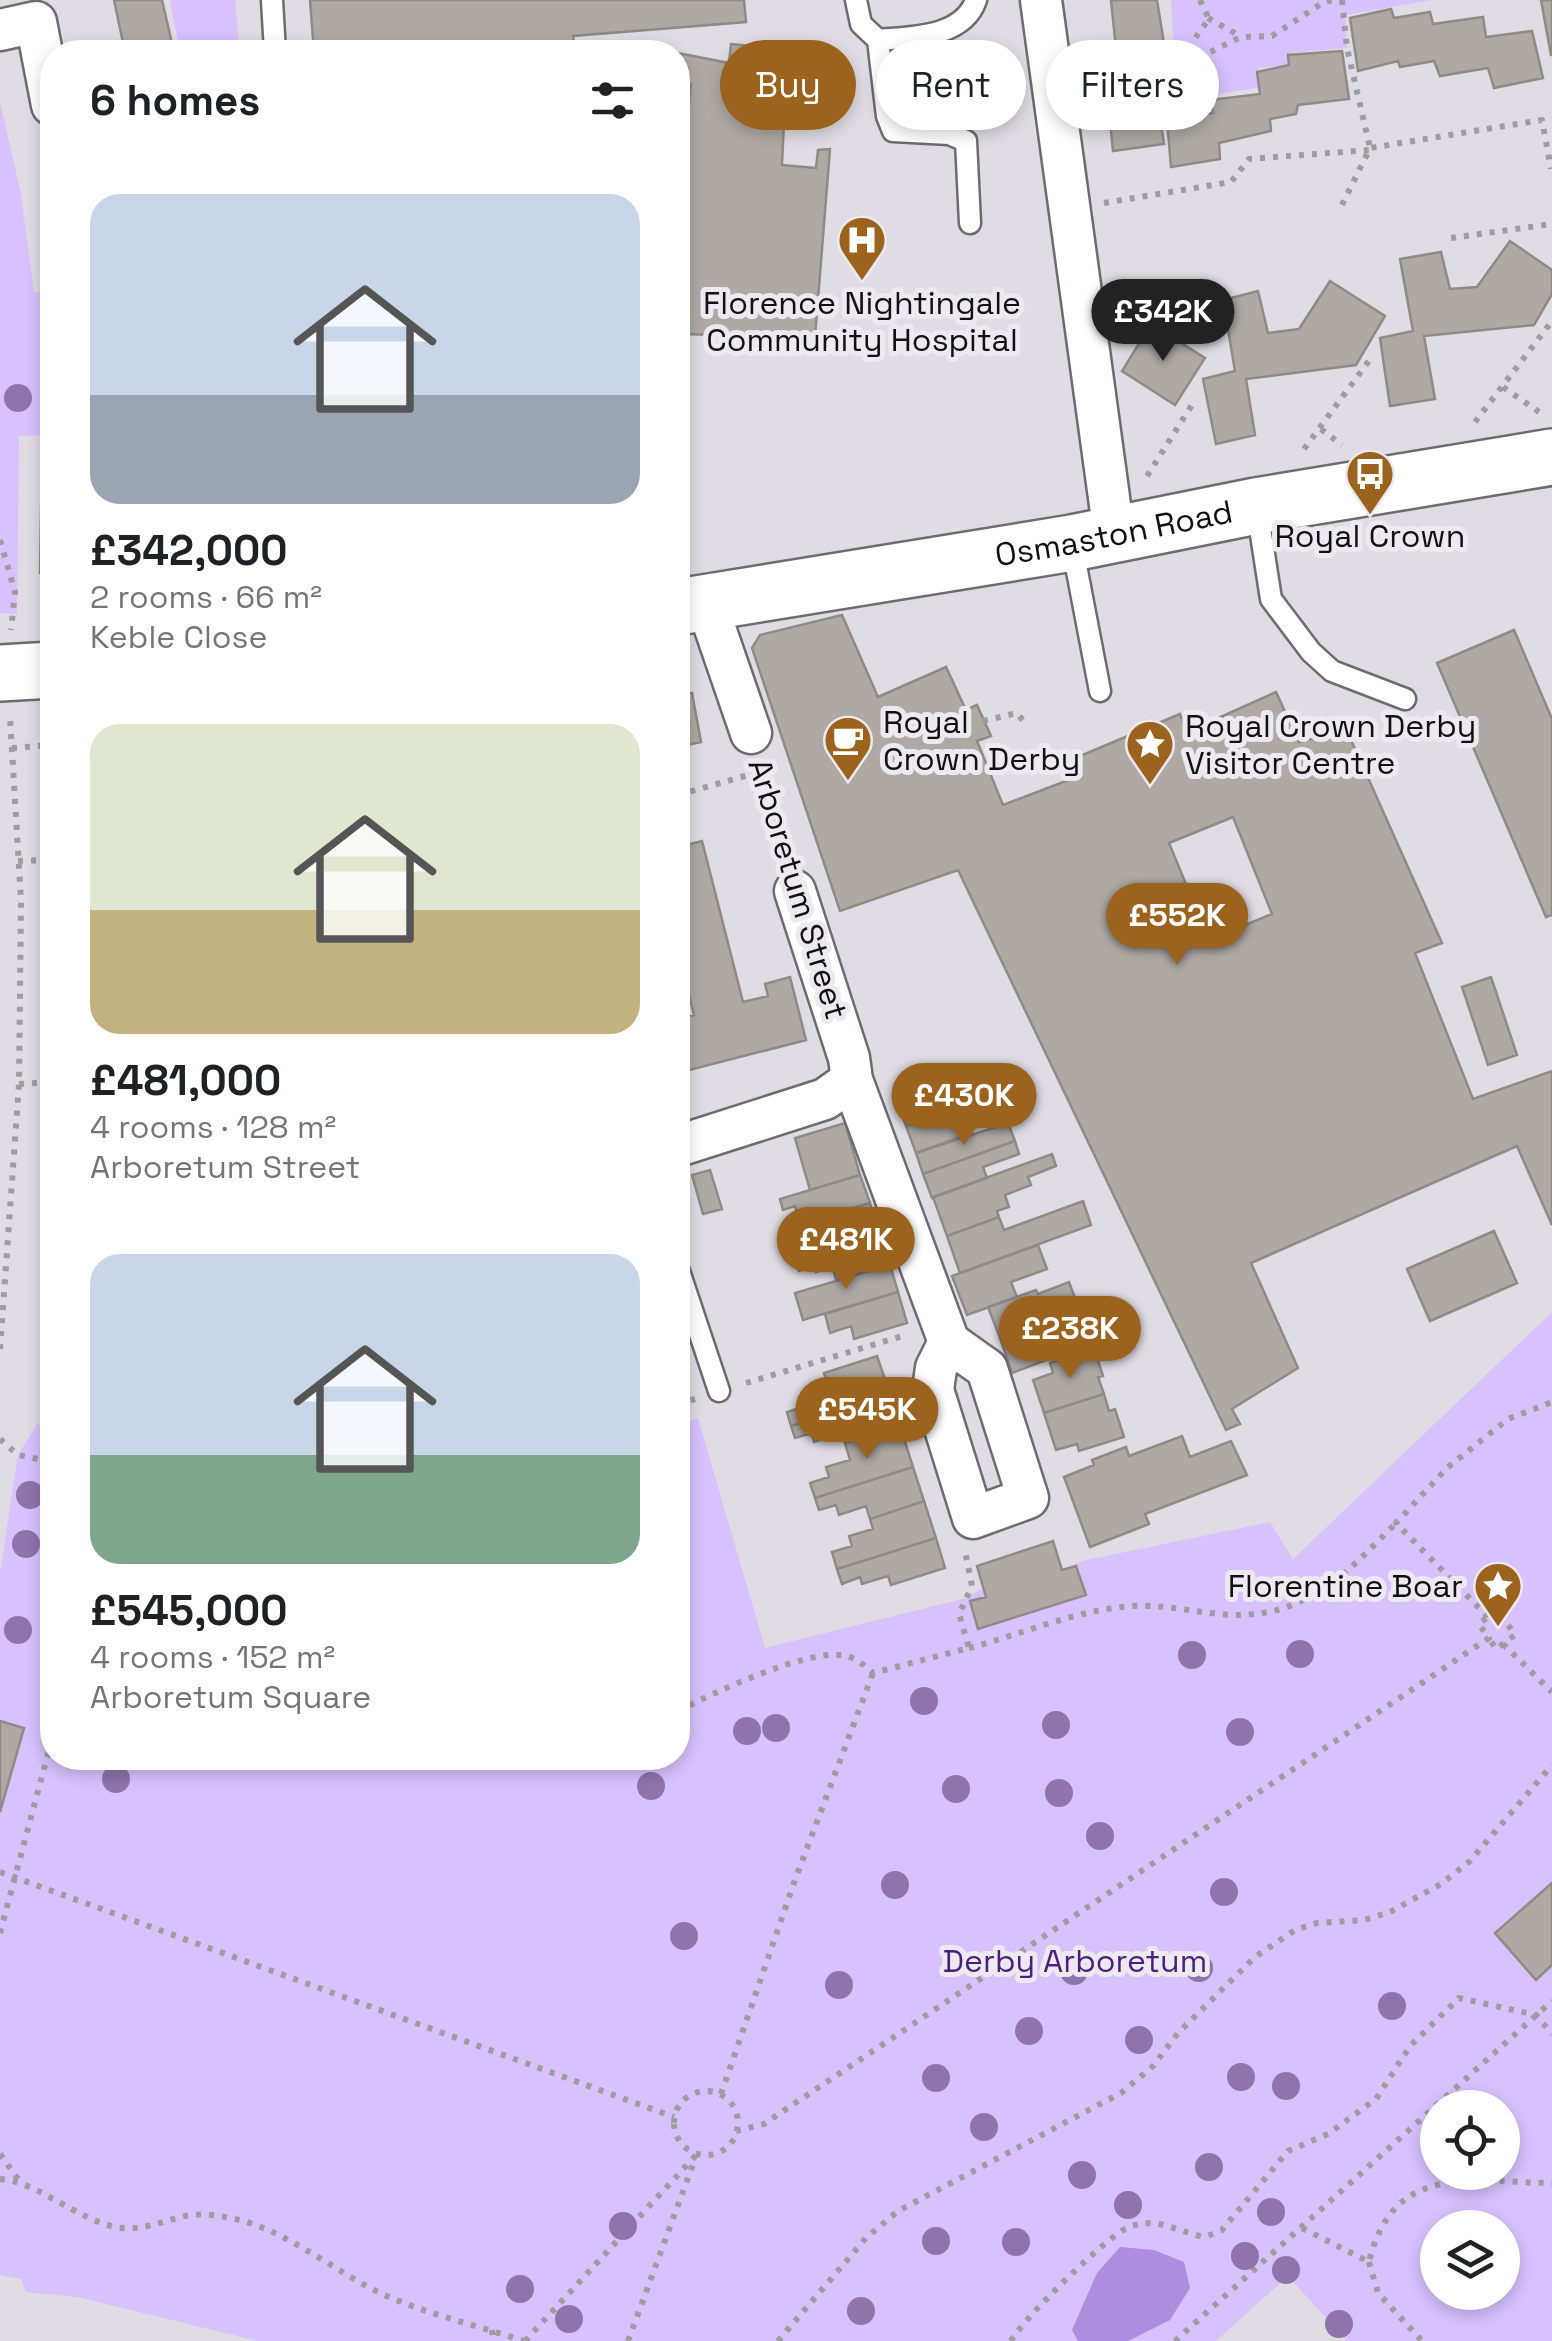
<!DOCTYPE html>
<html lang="en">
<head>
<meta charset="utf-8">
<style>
  body { margin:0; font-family:"Space Grotesk",sans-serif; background:#f6f6f6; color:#202124; height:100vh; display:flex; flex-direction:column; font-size:38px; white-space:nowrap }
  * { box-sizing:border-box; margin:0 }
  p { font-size:32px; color:#757577 }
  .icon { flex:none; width:55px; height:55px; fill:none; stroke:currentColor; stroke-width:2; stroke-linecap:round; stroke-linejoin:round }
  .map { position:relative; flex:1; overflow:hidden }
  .side { position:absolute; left:40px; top:40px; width:650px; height:1730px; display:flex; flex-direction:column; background:#fff; border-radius:40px; box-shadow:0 5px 15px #0003 }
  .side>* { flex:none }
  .hud { position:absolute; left:720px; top:40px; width:680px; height:90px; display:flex; gap:20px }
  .fabs { position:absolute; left:1420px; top:2090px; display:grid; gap:20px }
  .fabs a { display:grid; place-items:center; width:100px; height:100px; border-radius:50%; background:#fff; box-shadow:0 5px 15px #0003; font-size:50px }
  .price { position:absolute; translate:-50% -85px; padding:0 22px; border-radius:35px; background:#9b631e; color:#fff; font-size:32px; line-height:65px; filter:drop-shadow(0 2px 5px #0008) }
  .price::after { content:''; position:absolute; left:50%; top:60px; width:30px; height:22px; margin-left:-15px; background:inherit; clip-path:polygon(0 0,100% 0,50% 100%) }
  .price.active { background:#222; color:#fff }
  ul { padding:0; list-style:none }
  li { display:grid; align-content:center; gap:20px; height:530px; padding:0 50px }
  li span { display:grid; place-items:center; height:310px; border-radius:30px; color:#555 }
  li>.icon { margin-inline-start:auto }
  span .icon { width:180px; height:180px; fill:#fffc; stroke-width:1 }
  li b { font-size:42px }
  h2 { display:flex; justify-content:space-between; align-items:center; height:120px; padding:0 50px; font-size:42px }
  .chip { padding:0 35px; border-radius:45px; background:#fff; box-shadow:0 5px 15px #0003; font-size:35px; line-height:90px }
  .chip.active { background:#9b631e; color:#fff }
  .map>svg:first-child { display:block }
  .green { fill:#d7c1fe; fill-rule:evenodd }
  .water { fill:#ac8dde }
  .building { fill:#aea9a5; stroke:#8e8a86; stroke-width:2.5; fill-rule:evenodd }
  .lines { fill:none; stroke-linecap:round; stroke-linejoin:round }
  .lane-casing { stroke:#6d6b70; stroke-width:25 }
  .street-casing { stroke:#6d6b70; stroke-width:45 }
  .primary-casing { stroke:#6d6b70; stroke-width:60 }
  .path { stroke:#9e9ca1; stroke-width:6; stroke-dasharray:5 8; stroke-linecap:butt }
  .lane { stroke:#fff; stroke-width:20 }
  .street { stroke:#fff; stroke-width:40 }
  .primary { stroke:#fff; stroke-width:55 }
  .tree { fill:#8e74aa }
  .labels { text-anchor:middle; stroke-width:10; stroke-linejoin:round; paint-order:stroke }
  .poi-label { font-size:32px; fill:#111012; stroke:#eceaf0 }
  .street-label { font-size:32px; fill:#111012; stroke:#eceaf0 }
  .park-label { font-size:32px; fill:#4c1e7c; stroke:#eceaf0 }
</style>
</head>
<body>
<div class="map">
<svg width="1552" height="2341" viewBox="0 0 1552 2341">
  <rect width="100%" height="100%" fill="#dfdde3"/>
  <path class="green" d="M 170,0 L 235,0 L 240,52 L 180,52 Z
    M 1171,0 L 1432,0 L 1345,15 L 1347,48 L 1289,53 L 1289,65 L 1258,68 L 1258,88 L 1218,94 L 1215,69 L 1175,71 Z
    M 0,102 L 21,194 L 34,292 L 52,291 L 52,435 L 19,436 L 17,614 L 0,613 Z
    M 1552,1312 L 1552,2341 L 1347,2341 L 1288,2276 L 1216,2341 L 258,2341 L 77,2297 L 26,2292 L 21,2279 L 0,2275 L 0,1573 L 18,1455 L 37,1424 L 52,1426 L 52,1758 L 678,1758 L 678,1425 L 698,1418 L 765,1648 L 966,1598 L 983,1588 L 977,1566 L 1053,1541 L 1063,1570 L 1082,1561 L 1270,1522 L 1293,1559 ZM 1438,2108 L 1502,2108 L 1502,2172 L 1438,2172 ZM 1438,2228 L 1502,2228 L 1502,2292 L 1438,2292 Z"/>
  <path class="water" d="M 1120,2247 L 1154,2250 L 1184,2262 L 1190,2288 L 1170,2320 L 1128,2341 L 1078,2341 L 1072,2330 L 1097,2273 Z"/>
  <path class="building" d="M 114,0 L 162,0 L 174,52 L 125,52 Z
    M 310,0 L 744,0 L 746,22 L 573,36 L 576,52 L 509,52 L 508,43 L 411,52 L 314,52 Z
    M 1111,0 L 1157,0 L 1166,56 L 1151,59 L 1164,144 L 1113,151 L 1104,60 L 1117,58 Z
    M 1541,0 L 1552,0 L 1552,55 L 1551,55 Z
    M 1391,9 L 1394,18 L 1430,12 L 1433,24 L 1483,17 L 1486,37 L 1532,31 L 1543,78 L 1494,88 L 1488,68 L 1440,76 L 1434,61 L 1400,67 L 1398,61 L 1358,71 L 1350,18 Z
    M 731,44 L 803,51 L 799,77 L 786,78 L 782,165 L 816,168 L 818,150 L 830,149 L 815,337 L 678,334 L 678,172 L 683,172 L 691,84 L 678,85 L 678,53 L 729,63 Z
    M 1342,51 L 1349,99 L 1298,105 L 1296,114 L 1270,119 L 1271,131 L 1219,143 L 1220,159 L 1171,167 L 1167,120 L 1213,113 L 1210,100 L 1260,94 L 1257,72 L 1289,65 L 1288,55 Z
    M 1510,241 L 1552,270 L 1552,294 L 1534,325 L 1424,336 L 1435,399 L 1390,406 L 1380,338 L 1413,331 L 1400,259 L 1441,252 L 1450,289 L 1477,287 Z
    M 1330,281 L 1385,316 L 1356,365 L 1246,379 L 1255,435 L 1216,444 L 1203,379 L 1235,371 L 1223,300 L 1258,291 L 1268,333 L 1299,329 Z
    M 1151,324 L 1205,358 L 1175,405 L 1122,371 Z
    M 42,454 L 52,454 L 52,573 L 40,573 Z
    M 842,615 L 878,697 L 946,667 L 966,710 L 977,705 L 991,736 L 977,741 L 1003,805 L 1079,776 L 1073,759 L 1180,714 L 1187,732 L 1276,692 L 1299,742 L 1347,731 L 1442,943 L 1415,953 L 1473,1099 L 1552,1071 L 1552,1225 L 1517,1146 L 1251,1263 L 1298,1368 L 1232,1409 L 1240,1424 L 1226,1430 L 958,870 L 840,911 L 752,648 L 760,635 ZM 1233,817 L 1272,914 L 1209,940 L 1169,843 Z
    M 1514,630 L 1552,719 L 1552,915 L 1546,917 L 1437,663 Z
    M 692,693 L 701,742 L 678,747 L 678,695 Z
    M 702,841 L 743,1002 L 768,996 L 765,984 L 790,977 L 806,1040 L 678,1073 L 678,1019 L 694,1015 L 678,950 L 678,847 Z
    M 1491,977 L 1517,1055 L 1488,1065 L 1462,987 Z
    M 971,1068 L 975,1079 L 988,1074 L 995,1094 L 906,1126 L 895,1096 Z
    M 995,1094 L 1001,1111 L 968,1122 L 972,1133 L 916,1153 L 906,1126 Z
    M 845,1123 L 860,1175 L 810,1190 L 795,1138 Z
    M 1008,1123 L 1015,1141 L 923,1174 L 916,1153 Z
    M 1015,1141 L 1019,1154 L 983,1167 L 987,1178 L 932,1198 L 923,1174 Z
    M 1052,1154 L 1056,1166 L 1028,1177 L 1031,1185 L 1005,1195 L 1009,1207 L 997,1211 L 999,1217 L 947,1236 L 933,1197 Z
    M 710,1170 L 722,1209 L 703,1214 L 692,1175 Z
    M 860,1175 L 870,1203 L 818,1218 L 815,1208 L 797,1213 L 795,1206 L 783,1210 L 780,1199 Z
    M 1083,1201 L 1091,1225 L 960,1273 L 947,1236 L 999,1217 L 1004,1230 Z
    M 870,1203 L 878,1230 L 789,1257 L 788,1239 L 822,1230 L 818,1218 Z
    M 42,1221 L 52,1221 L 52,1278 L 42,1278 Z
    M 878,1230 L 890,1265 L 836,1280 L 833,1267 L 816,1272 L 815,1266 L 799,1271 L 795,1256 Z
    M 1494,1231 L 1517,1283 L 1430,1321 L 1407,1269 Z
    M 1038,1245 L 1047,1269 L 1011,1282 L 1017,1297 L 967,1315 L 952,1276 Z
    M 890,1265 L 898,1292 L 803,1320 L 795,1293 Z
    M 1069,1282 L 1079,1309 L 1000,1338 L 988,1307 L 1036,1290 L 1038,1294 Z
    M 898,1292 L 907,1323 L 854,1339 L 851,1326 L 830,1333 L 825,1314 Z
    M 1079,1309 L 1086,1329 L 1051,1342 L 1057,1356 L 1012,1373 L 1000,1338 Z
    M 1094,1348 L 1103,1376 L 1098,1377 L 1104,1394 L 1044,1413 L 1033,1380 L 1053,1373 L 1050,1363 Z
    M 877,1356 L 890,1394 L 791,1426 L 787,1412 L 805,1406 L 803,1400 L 830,1392 L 824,1373 Z
    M 890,1394 L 900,1426 L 845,1443 L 842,1433 L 814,1442 L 812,1433 L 795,1438 L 791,1426 Z
    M 1104,1394 L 1109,1411 L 1115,1409 L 1124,1437 L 1079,1451 L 1077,1444 L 1056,1450 L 1044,1413 Z
    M 900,1426 L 913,1467 L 815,1498 L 810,1483 L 829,1477 L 826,1467 L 850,1460 L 845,1443 Z
    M 1182,1436 L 1190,1457 L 1231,1441 L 1247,1475 L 1145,1514 L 1149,1524 L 1090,1547 L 1064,1477 L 1094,1465 L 1092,1460 L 1126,1447 L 1129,1456 Z
    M 913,1467 L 924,1501 L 870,1519 L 866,1506 L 839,1515 L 836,1505 L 819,1510 L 815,1498 Z
    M 924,1501 L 936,1538 L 837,1569 L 832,1552 L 852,1546 L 849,1536 L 873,1529 L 870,1519 Z
    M 936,1538 L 945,1568 L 891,1585 L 888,1576 L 862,1584 L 860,1577 L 842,1584 L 837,1569 Z
    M 1053,1541 L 1062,1570 L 1076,1566 L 1086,1595 L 978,1629 L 970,1601 L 986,1597 L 977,1566 Z
    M 0,1721 L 24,1728 L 0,1812 Z
    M 1552,1883 L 1552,1965 L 1536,1980 L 1495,1933 Z"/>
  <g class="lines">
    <g class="lane-casing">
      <path id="lane" d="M 272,0 L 275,52
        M 856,0 L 861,24 L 878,40
        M 970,223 L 966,141 L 949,134 L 893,131 L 887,116 L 878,40 C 911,37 963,38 976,0
        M 1257,509 L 1271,599 L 1311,652 L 1332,671 L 1405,699
        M 1072,545 L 1100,691
        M 678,1268 L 719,1391"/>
    </g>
    <g class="street-casing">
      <path id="street" d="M 1041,0 L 1114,534
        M 0,30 L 36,22 L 52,105
        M 707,605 L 751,733
        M 795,891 L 849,1058 L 852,1080 L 949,1342
        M 678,1146 L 825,1099 L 852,1080
        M 949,1342 L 987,1369 L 1028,1498 L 973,1518 L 933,1390 L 936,1368 Z"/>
    </g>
    <g class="primary-casing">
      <g id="primary">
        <path id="s1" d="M 678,607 L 1072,543 L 1256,506 L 1552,457"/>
        <path d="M 0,673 L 52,670"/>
      </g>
    </g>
    <path class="path" d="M 1200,0 L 1209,19 L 1187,49 L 1184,65 L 1241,37 L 1272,36 L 1324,2 L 1333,0
      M 1342,0 L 1347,48 L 1370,148
      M 1208,18 L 1240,36
      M 1104,203 L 1231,182 L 1249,159 L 1370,150
      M 1342,205 L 1370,148 L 1542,120 L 1551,169
      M 1451,238 L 1552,224
      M 1503,387 L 1539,412
      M 1475,422 L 1552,321
      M 1321,429 L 1342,445
      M 1304,449 L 1371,358
      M 1147,476 L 1195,400
      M 0,540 L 15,592 L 11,630
      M 983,721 L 1017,713 L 1024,722
      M 12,748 L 52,745
      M 762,768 L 786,857
      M 678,795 L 752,774
      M 18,861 L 52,860
      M 19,1084 L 52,1082
      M 0,1349 L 19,1084 L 21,900 L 10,717
      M 746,1383 L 906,1335
      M 678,1404 L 695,1399
      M 0,1439 L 18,1455 L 52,1462
      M 1488,1617 L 1396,1523 L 1447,1468 L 1508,1419 L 1552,1402
      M 1503,1644 L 1552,1692
      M 969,1648 C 1023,1634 1078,1609 1134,1606 C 1167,1604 1201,1614 1234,1615 C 1308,1616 1348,1572 1396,1523
      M 678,1711 C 711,1694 812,1646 847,1656 C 857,1659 865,1666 873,1673 L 969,1648 L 959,1614 L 972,1586 L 965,1551
      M 0,1872 L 674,2117
      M 0,1933 L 52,1739
      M674 2123a32 32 0 1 1 64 0a32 32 0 1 1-64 0Z
      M 721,2094 L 795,1880 L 873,1673
      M 736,2131 L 764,2124 L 1489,1638 L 1479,1624 L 1497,1609 L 1515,1635 L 1496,1649 L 1489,1638
      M 0,2154 L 18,2179
      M 0,2179 C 35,2181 73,2216 111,2226 C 138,2233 159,2222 185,2216 C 199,2213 216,2215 231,2218 C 285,2229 331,2269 380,2293 C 426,2314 476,2325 524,2341
      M 1302,2228 L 1369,2262 C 1393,2162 1470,2182 1552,2183
      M 1369,2262 L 1378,2293 L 1422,2341
      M 492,2330 L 493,2341
      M 525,2341 L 697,2154
      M 628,2341 L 695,2159
      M 778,2341 L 866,2238 L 898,2211 L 1121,2093 L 1153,2066 L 1178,2033 L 1255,1957 L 1295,1930 L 1317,1923 L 1364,1920 L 1390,1912 L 1441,1884 L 1470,1861 L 1552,1765
      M 1011,2341 C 1021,2321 1109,2234 1129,2227 C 1157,2216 1178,2232 1205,2237 L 1222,2230 L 1288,2151 L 1328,2134 L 1376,2099 L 1410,2046 L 1459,1998 L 1536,2015 L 1552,2034
      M 1175,2341 L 1552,2001"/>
    <use href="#lane" class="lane"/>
    <use href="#street" class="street"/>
    <use href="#primary" class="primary"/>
  </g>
  <g class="tree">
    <circle cx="18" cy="398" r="14"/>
    <circle cx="30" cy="1495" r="14"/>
    <circle cx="26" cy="1544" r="14"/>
    <circle cx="18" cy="1630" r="14"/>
    <circle cx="1300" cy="1654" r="14"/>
    <circle cx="1192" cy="1655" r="14"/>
    <circle cx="924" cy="1701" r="14"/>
    <circle cx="1056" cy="1725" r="14"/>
    <circle cx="776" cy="1728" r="14"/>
    <circle cx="747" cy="1731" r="14"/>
    <circle cx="1240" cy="1732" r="14"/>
    <circle cx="116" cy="1779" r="14"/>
    <circle cx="651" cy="1786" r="14"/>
    <circle cx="956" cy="1789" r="14"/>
    <circle cx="1059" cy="1793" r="14"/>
    <circle cx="1100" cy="1836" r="14"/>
    <circle cx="895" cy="1885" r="14"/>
    <circle cx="1224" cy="1892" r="14"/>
    <circle cx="684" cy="1936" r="14"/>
    <circle cx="1199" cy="1968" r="14"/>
    <circle cx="1074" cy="1971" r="14"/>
    <circle cx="839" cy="1985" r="14"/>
    <circle cx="1392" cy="2006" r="14"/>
    <circle cx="1029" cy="2031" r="14"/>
    <circle cx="1139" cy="2040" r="14"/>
    <circle cx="1241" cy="2077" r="14"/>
    <circle cx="936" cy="2078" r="14"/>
    <circle cx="1286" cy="2086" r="14"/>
    <circle cx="984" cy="2127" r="14"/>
    <circle cx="1209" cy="2167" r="14"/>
    <circle cx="1082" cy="2175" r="14"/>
    <circle cx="1128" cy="2205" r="14"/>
    <circle cx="1271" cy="2212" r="14"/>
    <circle cx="623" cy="2226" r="14"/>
    <circle cx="936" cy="2241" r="14"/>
    <circle cx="1016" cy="2242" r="14"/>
    <circle cx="1245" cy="2256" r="14"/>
    <circle cx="1286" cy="2270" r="14"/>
    <circle cx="520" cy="2289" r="14"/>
    <circle cx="861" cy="2311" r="14"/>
    <circle cx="569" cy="2319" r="14"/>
    <circle cx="1339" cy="2324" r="14"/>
  </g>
  <defs>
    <g id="hospital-pin" transform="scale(2.5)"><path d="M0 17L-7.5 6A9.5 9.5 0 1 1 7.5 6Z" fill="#9b631e" stroke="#eceaf0"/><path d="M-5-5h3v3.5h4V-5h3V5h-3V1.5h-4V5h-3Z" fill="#fff"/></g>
    <g id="bus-pin" transform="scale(2.5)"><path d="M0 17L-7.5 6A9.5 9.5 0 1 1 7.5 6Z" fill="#9b631e" stroke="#eceaf0"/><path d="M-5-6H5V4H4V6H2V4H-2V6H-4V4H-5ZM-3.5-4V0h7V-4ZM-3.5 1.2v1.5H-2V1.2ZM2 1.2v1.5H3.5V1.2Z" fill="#fff"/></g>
    <g id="cafe-pin" transform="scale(2.5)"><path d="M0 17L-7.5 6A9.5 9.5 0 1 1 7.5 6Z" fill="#9b631e" stroke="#eceaf0"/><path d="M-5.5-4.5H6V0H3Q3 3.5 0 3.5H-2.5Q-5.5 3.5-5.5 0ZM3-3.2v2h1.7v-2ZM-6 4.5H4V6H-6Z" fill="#fff"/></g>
    <g id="sight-pin" transform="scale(2.5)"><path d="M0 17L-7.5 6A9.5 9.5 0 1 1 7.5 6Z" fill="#9b631e" stroke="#eceaf0"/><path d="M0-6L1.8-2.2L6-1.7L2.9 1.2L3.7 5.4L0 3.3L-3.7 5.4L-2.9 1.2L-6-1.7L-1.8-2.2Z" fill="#fff"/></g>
  </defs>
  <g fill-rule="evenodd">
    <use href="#hospital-pin" x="862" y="240"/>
    <use href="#bus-pin" x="1370" y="474"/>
    <use href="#cafe-pin" x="848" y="740"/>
    <use href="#sight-pin" x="1150" y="744"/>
    <use href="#sight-pin" x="1498" y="1586"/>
  </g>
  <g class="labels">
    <g class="poi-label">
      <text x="862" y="314">Florence Nightingale<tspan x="862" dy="37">Community Hospital</tspan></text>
      <text x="1370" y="547">Royal Crown</text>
      <text x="883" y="733" text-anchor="start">Royal<tspan x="883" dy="37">Crown Derby</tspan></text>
      <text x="1185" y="737" text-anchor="start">Royal Crown Derby<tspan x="1185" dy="37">Visitor Centre</tspan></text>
      <text x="1463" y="1597" text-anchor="end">Florentine Boar</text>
    </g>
    <g class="street-label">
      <text dy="11" stroke="none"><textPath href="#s1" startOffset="442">Osmaston Road</textPath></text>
      <text transform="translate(798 889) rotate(73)" y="11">Arboretum Street</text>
    </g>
    <g class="park-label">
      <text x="1075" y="1972">Derby Arboretum</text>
    </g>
  </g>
</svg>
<div class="fabs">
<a><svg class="icon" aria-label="locate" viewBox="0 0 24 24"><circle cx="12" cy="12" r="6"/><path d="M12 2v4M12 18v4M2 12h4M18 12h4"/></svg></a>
<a><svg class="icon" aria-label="layers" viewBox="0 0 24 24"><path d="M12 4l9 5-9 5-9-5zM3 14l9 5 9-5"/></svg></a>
</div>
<b class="price active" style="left:1163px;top:364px">£342K</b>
<b class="price" style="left:1177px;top:968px">£552K</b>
<b class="price" style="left:964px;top:1148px">£430K</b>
<b class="price" style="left:846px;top:1292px">£481K</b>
<b class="price" style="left:1070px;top:1381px">£238K</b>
<b class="price" style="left:867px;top:1462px">£545K</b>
<div class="hud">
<a class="chip active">Buy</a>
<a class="chip">Rent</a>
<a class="chip">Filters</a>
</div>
<section class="side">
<h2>6 homes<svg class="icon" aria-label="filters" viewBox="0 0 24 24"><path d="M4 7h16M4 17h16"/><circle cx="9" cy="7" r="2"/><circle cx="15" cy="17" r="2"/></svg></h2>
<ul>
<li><span style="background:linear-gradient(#c9d6e8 65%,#9aa5b1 0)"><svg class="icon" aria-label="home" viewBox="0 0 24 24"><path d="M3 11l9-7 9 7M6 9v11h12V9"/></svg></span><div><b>£342,000</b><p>2 rooms · 66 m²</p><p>Keble Close</p></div></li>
<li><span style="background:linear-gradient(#dfe7d0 60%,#c2b280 0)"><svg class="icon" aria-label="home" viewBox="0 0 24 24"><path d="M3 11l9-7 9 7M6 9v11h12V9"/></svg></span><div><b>£481,000</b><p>4 rooms · 128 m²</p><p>Arboretum Street</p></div></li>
<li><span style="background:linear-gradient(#c9d6e8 65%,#7fa58c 0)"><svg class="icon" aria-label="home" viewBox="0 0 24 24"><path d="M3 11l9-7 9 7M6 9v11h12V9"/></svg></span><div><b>£545,000</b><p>4 rooms · 152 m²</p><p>Arboretum Square</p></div></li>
</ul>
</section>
</div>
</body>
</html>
